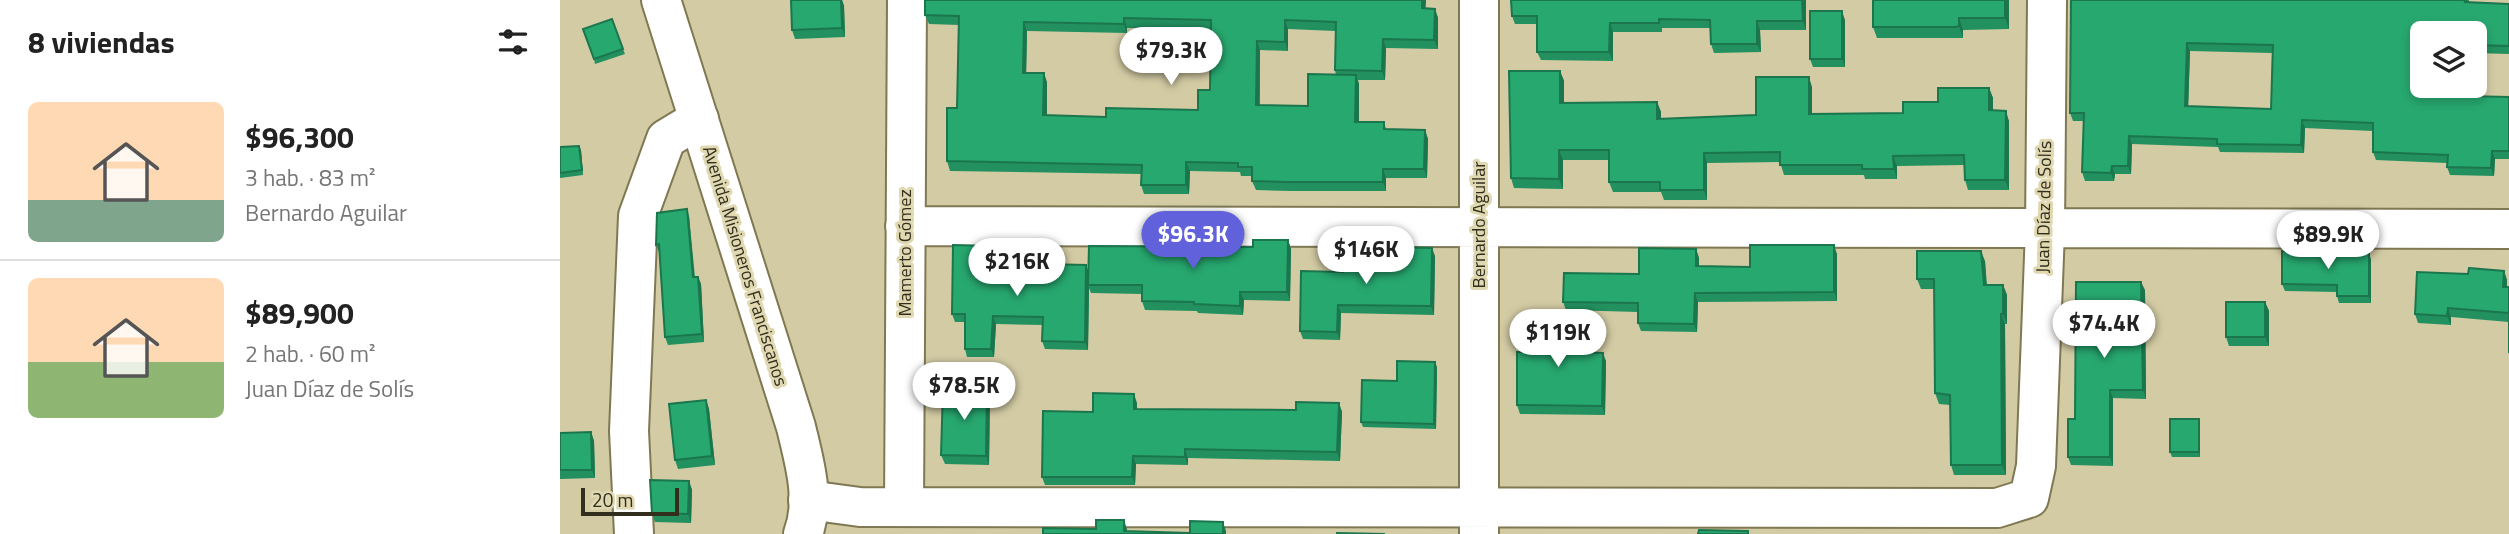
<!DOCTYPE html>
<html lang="es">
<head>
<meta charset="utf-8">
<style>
  body { margin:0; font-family:"Titillium Web",sans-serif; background:#f6f6f6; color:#222; height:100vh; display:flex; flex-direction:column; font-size:26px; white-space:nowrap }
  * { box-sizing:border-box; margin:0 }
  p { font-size:23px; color:#767676 }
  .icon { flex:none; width:38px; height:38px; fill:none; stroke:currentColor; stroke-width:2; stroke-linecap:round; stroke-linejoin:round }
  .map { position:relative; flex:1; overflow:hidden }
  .side { display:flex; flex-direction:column; background:#fff; width:560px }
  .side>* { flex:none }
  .buttons { position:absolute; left:1850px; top:21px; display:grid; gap:14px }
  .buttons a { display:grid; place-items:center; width:77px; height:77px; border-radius:10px; background:#fff; box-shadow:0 4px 10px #0003; font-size:35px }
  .scale { position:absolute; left:21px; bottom:18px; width:98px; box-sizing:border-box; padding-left:7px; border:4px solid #312e1e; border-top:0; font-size:19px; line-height:24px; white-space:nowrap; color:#312e1e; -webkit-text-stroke:5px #e0d8b0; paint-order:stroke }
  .price { position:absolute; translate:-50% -60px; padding:0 16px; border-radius:24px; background:#fff; color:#222; font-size:23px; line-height:46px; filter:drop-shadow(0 2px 4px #0008) }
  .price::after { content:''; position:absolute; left:50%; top:42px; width:21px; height:16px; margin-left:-10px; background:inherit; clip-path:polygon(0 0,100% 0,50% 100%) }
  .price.active { background:#6162db; color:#fff }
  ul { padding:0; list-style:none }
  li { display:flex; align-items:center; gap:21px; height:175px; padding:0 28px }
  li+li { border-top:2px solid #e0e0e0 }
  li span { display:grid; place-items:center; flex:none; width:196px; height:140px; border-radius:10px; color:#555 }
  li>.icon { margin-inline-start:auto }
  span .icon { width:84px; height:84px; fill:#fffc; stroke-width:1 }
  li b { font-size:30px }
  h2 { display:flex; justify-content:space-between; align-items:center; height:84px; padding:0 28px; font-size:30px }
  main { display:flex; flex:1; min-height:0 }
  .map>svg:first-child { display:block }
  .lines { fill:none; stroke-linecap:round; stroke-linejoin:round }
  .street-casing { stroke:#7f7853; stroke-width:42 }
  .secondary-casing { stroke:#7f7853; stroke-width:42 }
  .street { stroke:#fff; stroke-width:38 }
  .secondary { stroke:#fff; stroke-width:38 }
  .wall { fill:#22905f; fill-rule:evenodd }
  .shaded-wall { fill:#1b764e }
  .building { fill:#27a86f; stroke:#1b764e; stroke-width:2; fill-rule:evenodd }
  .labels { text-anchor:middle; stroke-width:6; stroke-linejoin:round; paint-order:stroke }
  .street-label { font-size:18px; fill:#312e1e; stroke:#e0d8b0 }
</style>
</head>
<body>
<main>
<section class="side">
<h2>8 viviendas<svg class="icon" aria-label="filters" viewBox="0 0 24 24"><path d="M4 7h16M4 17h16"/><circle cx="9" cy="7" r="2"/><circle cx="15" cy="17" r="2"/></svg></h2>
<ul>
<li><span style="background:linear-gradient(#ffd9b3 70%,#7fa58c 0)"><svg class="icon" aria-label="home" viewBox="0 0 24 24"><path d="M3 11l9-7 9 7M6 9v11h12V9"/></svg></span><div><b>$96,300</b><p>3 hab. · 83 m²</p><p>Bernardo Aguilar</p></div></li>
<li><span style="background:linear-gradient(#ffd9b3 60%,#8fb573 0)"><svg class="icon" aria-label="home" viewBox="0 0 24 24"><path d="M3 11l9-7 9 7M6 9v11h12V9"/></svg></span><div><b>$89,900</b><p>2 hab. · 60 m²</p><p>Juan Díaz de Solís</p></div></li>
</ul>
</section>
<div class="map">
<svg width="1949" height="534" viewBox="0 0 1949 534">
  <rect width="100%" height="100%" fill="#d3cba4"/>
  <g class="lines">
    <g class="street-casing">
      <path id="street" d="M 919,0 L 919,533
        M 345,226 L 1949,229
        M 248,500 L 300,507 L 1437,508 L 1469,498 L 1476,466 L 1485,230 L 1487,0
        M 344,507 L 347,0
        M 74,534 L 69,431 L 78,216 L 106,139 L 139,119"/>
    </g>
    <g class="secondary-casing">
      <path id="secondary" d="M 101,0 L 236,427 C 244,461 256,500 243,534"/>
    </g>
    <use href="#street" class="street"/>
    <use href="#secondary" class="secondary"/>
  </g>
  <path class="wall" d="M 231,0 L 282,0 L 284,6 L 285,37 L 235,39 L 232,30 Z
    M 365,0 L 866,0 L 865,8 L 875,9 L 878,18 L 878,49 L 826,48 L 825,80 L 798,80 L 799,84 L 799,122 L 824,122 L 826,129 L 865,130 L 868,139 L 867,178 L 826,178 L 826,191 L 731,191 L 696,190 L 692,181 L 692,176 L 681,176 L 680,172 L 630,171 L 629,194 L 584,194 L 581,185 L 582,174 L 390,171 L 387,161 L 397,108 L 399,25 L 369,24 L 365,15 ZM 567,28 L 651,29 L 650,90 L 638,110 L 546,117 L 487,115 L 487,82 L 466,73 L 467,31 L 567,33 ZM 728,29 L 775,31 L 775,70 L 776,75 L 748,106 L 700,105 L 700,50 L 728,51 Z
    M 1246,0 L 1246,30 L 1200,30 L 1201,52 L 1154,53 L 1151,44 L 1150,28 L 1102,28 L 1102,32 L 1053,32 L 1053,61 L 981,60 L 977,52 L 977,24 L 955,24 L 952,16 Z
    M 1449,0 L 1449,29 L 1403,30 L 1403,38 L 1317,38 L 1313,27 Z
    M 1511,0 L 1909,0 L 1909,2 L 1949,4 L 1949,54 L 1914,53 L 1914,33 L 1862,33 L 1865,95 L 1949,97 L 1949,159 L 1935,159 L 1934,176 L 1890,175 L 1887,167 L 1887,163 L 1816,160 L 1813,152 L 1813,131 L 1745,128 L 1744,153 L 1660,152 L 1658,147 L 1572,144 L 1571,174 L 1555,174 L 1554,181 L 1525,181 L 1522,172 L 1524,121 L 1513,121 L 1510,113 ZM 1630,51 L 1712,53 L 1711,109 L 1628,106 Z
    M 1285,20 L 1285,67 L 1253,67 L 1250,59 Z
    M 63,49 L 65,54 L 35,64 L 34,59 Z
    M 1000,71 L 1004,81 L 1004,103 L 1097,102 L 1101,112 L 1101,119 L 1196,115 L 1252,87 L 1252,114 L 1343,113 L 1429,88 L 1433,98 L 1433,110 L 1449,121 L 1449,190 L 1408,190 L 1405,180 L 1404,165 L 1337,166 L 1337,179 L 1305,179 L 1304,175 L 1224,175 L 1220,162 L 1147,163 L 1147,200 L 1104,200 L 1101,192 L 1053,192 L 1049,182 L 1049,160 L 1003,160 L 1003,189 L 954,188 L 951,178 Z
    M 0,147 L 21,150 L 23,175 L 0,178 Z
    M 129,216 L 135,277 L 138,277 L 141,284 L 144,342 L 108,345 L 105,337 L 99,252 L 96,245 Z
    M 728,240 L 731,249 L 730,301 L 684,300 L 683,315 L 638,313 L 637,311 L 585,310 L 582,301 L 582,294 L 531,293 L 529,288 L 528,350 L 485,349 L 482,341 L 483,325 L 436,324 L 434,357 L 407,357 L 405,349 L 405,322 L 395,322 L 392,314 L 434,246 L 437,254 L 437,280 L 483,280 L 528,269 L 693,247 Z
    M 1136,249 L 1139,258 L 1139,266 L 1190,267 L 1277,254 L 1277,301 L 1138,302 L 1137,332 L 1081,331 L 1078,323 L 1078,312 L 1006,310 L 1003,302 L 1079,274 Z
    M 1809,253 L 1811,260 L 1811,303 L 1779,303 L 1777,296 L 1777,292 L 1725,291 L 1722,284 Z
    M 875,256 L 874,315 L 781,313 L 780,340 L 743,339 L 740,331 L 825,257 Z
    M 1425,261 L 1427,285 L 1443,285 L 1447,295 L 1447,324 L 1445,324 L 1446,475 L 1394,475 L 1391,465 L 1390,405 L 1379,404 L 1375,393 L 1374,289 L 1361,289 L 1357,279 Z
    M 1944,271 L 1947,280 L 1947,287 L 1949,287 L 1949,322 L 1891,317 L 1891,325 L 1858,323 L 1855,314 L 1908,274 Z
    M 1585,290 L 1586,399 L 1553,398 L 1553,466 L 1511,465 L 1508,457 L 1515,419 Z
    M 1705,302 L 1709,311 L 1709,346 L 1669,346 L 1666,337 Z
    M 1015,328 L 1014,352 L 1046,361 L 1045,415 L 960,414 L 957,405 L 970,352 Z
    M 877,367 L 876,429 L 803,427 L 801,422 L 837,381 Z
    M 430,397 L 429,465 L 385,464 L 381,455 Z
    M 146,400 L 149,409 L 155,465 L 118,469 L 115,460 Z
    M 577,403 L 577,409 L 736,410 L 779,403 L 782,412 L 780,461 L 628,458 L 628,465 L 576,464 L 575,485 L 485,485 L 482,477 L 533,412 Z
    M 1639,419 L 1640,424 L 1640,457 L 1612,457 L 1610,452 Z
    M 31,432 L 34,441 L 35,478 L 0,479 L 0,433 Z
    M 129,481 L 132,490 L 131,523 L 95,522 L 92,513 Z"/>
  <path class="shaded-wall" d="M 281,0 L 282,0 L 284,6 L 285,37 L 282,28 Z
    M 862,0 L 866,0 L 865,17 L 862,8 Z
    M 1242,0 L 1246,0 L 1246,30 L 1243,21 Z
    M 1445,0 L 1449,0 L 1449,29 L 1445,18 Z
    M 875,9 L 878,18 L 878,49 L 874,40 Z
    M 1282,11 L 1285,20 L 1285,67 L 1282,59 Z
    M 564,18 L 567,28 L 567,33 L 564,24 Z
    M 1399,18 L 1403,30 L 1403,38 L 1399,26 Z
    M 725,20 L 728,29 L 728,51 L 725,42 Z
    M 1197,21 L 1200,30 L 1201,52 L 1197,44 Z
    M 464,22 L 467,31 L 466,82 L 463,73 Z
    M 1050,23 L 1053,32 L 1053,61 L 1049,52 Z
    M 823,39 L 826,48 L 825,80 L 822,71 Z
    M 697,41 L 700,50 L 699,114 L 696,105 Z
    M 1627,43 L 1630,51 L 1628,114 L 1625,106 Z
    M 1000,71 L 1004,81 L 1004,113 L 1000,103 Z
    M 484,73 L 487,82 L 487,124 L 483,115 Z
    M 796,75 L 799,84 L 799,131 L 795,122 Z
    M 1249,77 L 1252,87 L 1252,124 L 1249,114 Z
    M 1862,86 L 1865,86 L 1865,103 L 1862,95 Z
    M 1429,88 L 1433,98 L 1433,120 L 1429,110 Z
    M 1097,102 L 1101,112 L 1101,129 L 1097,119 Z
    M 1446,111 L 1449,121 L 1449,190 L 1445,180 Z
    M 1742,120 L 1745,128 L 1744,153 L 1741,145 Z
    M 865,130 L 868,139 L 867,178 L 864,169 Z
    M 1569,136 L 1572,144 L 1571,174 L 1568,166 Z
    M 19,146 L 21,150 L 23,175 L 22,170 Z
    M 999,150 L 1003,160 L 1003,189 L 999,179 Z
    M 1932,151 L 1935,159 L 1934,176 L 1931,168 Z
    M 1144,153 L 1147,163 L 1147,200 L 1144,190 Z
    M 1333,156 L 1337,166 L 1337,179 L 1334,169 Z
    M 626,162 L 630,171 L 629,194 L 626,185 Z
    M 1552,166 L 1555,174 L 1554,181 L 1551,173 Z
    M 823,169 L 826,178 L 826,191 L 823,182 Z
    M 127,209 L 129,216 L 135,285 L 133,277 Z
    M 728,240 L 731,249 L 730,301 L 727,292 Z
    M 1274,245 L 1277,254 L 1277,301 L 1274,292 Z
    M 434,246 L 437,254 L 437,287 L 434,279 Z
    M 872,248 L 875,256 L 874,315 L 871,306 Z
    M 1136,249 L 1139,258 L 1139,274 L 1136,266 Z
    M 1421,251 L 1425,261 L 1427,295 L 1424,285 Z
    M 1809,253 L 1811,260 L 1811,303 L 1809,296 Z
    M 526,265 L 529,273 L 528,285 L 529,288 L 528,350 L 525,342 Z
    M 1944,271 L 1947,280 L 1946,296 L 1943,287 Z
    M 138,277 L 141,284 L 144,342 L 142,334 Z
    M 1581,282 L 1585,290 L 1586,399 L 1583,390 Z
    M 1443,285 L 1447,295 L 1447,324 L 1443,314 Z
    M 680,292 L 684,300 L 683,315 L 680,306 Z
    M 1135,293 L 1138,302 L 1137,332 L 1134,324 Z
    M 1705,302 L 1709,311 L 1709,346 L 1705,337 Z
    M 778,305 L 781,313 L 780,340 L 777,332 Z
    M 1888,308 L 1891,317 L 1891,325 L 1887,316 Z
    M 1441,314 L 1445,324 L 1446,475 L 1442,465 Z
    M 433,316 L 436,324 L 434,357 L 431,349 Z
    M 1011,319 L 1015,328 L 1014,361 L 1011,352 Z
    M 1043,353 L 1046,361 L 1045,415 L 1042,406 Z
    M 875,362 L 877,367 L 876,429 L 874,424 Z
    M 427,388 L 430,397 L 429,465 L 426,456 Z
    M 1550,390 L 1553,398 L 1553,466 L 1550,457 Z
    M 574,394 L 577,403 L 577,418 L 574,409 Z
    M 146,400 L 149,409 L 155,465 L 152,456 Z
    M 779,403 L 782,412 L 780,461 L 777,452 Z
    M 1639,419 L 1640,424 L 1640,457 L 1639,452 Z
    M 31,432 L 34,441 L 35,478 L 32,470 Z
    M 625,449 L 628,458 L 628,465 L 625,457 Z
    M 573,456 L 576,464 L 575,485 L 572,477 Z
    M 129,481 L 132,490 L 131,523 L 128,514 Z
    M 564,520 L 567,529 L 567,534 L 564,531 Z
    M 663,522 L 666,531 L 666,534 L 663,534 Z"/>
  <path class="building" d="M 231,0 L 281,0 L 282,28 L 232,30 Z
    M 365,0 L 862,0 L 862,8 L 875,9 L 874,40 L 823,39 L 822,71 L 775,70 L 776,22 L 725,20 L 725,42 L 697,41 L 696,105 L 748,106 L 748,74 L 796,75 L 795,122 L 824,122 L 824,129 L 865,130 L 864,169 L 823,169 L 823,182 L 728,182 L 692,181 L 692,167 L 678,167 L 678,163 L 626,162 L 626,185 L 581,185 L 582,165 L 387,161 L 387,108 L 397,108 L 399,16 L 365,15 ZM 564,18 L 651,20 L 650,90 L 638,90 L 638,110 L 546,108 L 546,117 L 483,115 L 484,73 L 463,73 L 464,22 L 564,24 Z
    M 951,0 L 1242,0 L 1243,21 L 1197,21 L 1197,44 L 1151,44 L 1150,20 L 1099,19 L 1099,23 L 1050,23 L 1049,52 L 977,52 L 977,16 L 952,16 Z
    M 1313,0 L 1445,0 L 1445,18 L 1399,18 L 1399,26 L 1396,27 L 1313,27 Z
    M 1511,0 L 1906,0 L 1905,2 L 1949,4 L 1949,46 L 1914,45 L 1914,33 L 1862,33 L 1862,95 L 1949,97 L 1949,151 L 1932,151 L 1931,168 L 1887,167 L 1888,155 L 1813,152 L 1813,123 L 1742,120 L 1741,145 L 1657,144 L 1657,139 L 1569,136 L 1568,166 L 1552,166 L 1551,173 L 1522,172 L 1524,113 L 1510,113 ZM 1627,43 L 1713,45 L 1711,109 L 1625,106 Z
    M 1250,11 L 1282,11 L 1282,59 L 1250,59 Z
    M 52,19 L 63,49 L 34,59 L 23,29 Z
    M 949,71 L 1000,71 L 1000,103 L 1097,102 L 1097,119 L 1196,115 L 1196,77 L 1249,77 L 1249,114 L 1343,113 L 1343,102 L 1378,102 L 1378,88 L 1429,88 L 1429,110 L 1446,111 L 1445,180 L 1405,180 L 1404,155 L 1333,156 L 1334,169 L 1302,169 L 1302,165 L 1220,165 L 1220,152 L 1144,153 L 1144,190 L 1100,190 L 1100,182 L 1049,182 L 1049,150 L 999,150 L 999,179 L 951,178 Z
    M 19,146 L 22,170 L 0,173 L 0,147 Z
    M 127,209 L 133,277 L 138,277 L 142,334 L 105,337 L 99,244 L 96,245 L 97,213 Z
    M 693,240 L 728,240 L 727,292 L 680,292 L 680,306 L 634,304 L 634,302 L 582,301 L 582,285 L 528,285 L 529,246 L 693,247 Z
    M 393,245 L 434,246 L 434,279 L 483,280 L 484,264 L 526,265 L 525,342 L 482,341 L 483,317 L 433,316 L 431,349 L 405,349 L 405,314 L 392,314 Z
    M 1190,245 L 1274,245 L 1274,292 L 1135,293 L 1134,324 L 1078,323 L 1078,303 L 1003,302 L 1004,273 L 1079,274 L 1079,248 L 1136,249 L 1136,266 L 1190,267 Z
    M 826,247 L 872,248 L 871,306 L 778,305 L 777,332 L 740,331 L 741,271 L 783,272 L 783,255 L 825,257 Z
    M 1357,251 L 1421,251 L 1424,285 L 1443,285 L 1443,314 L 1441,314 L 1442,465 L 1391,465 L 1390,395 L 1375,393 L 1374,279 L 1357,279 Z
    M 1722,251 L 1809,253 L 1809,296 L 1777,296 L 1777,285 L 1722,284 Z
    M 1909,268 L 1944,271 L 1943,287 L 1949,287 L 1949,353 L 1949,313 L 1888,308 L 1887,316 L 1855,314 L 1857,272 L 1908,274 Z
    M 1516,282 L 1581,282 L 1583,390 L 1550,390 L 1550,457 L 1508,457 L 1508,419 L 1515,419 Z
    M 1666,302 L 1705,302 L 1705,337 L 1666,337 Z
    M 971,318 L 1011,319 L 1011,352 L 1043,353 L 1042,406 L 957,405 L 957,352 L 970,352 Z
    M 837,361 L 875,362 L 874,424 L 801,422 L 802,380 L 837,381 Z
    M 383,388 L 427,388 L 426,456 L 381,455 Z
    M 533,393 L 574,394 L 574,409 L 736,410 L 736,402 L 779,403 L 777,452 L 625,449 L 625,457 L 573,456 L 572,477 L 482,477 L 483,411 L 533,412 Z
    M 146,400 L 152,456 L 115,460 L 109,404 Z
    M 1610,419 L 1639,419 L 1639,452 L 1610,452 Z
    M 31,432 L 32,470 L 0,470 L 0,433 Z
    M 90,480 L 129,481 L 128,514 L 92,513 Z
    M 536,520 L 564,520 L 564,531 L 630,533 L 630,521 L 663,522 L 663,534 L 483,534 L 483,528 L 536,529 Z
    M 1139,530 L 1188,531 L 1188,534 L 1138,534 Z
    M 777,533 L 825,534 L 777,534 Z"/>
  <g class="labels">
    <g class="street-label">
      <text transform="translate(1484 207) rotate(-89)" y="6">Juan Díaz de Solís</text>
      <text transform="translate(919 225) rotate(-90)" y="6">Bernardo Aguilar</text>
      <text transform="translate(345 253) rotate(-90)" y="6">Mamerto Gómez</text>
      <text transform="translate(185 266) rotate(73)" y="6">Avenida Misioneros Franciscanos</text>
    </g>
  </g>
</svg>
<div class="buttons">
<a><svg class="icon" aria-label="layers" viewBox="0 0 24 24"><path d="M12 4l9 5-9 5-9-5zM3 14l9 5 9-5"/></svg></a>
</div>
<div class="scale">20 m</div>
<b class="price" style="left:611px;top:87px">$79.3K</b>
<b class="price active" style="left:633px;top:271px">$96.3K</b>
<b class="price" style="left:1768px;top:271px">$89.9K</b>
<b class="price" style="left:806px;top:286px">$146K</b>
<b class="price" style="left:457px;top:298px">$216K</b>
<b class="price" style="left:1544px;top:360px">$74.4K</b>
<b class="price" style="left:998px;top:369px">$119K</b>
<b class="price" style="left:404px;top:422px">$78.5K</b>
</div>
</main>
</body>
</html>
